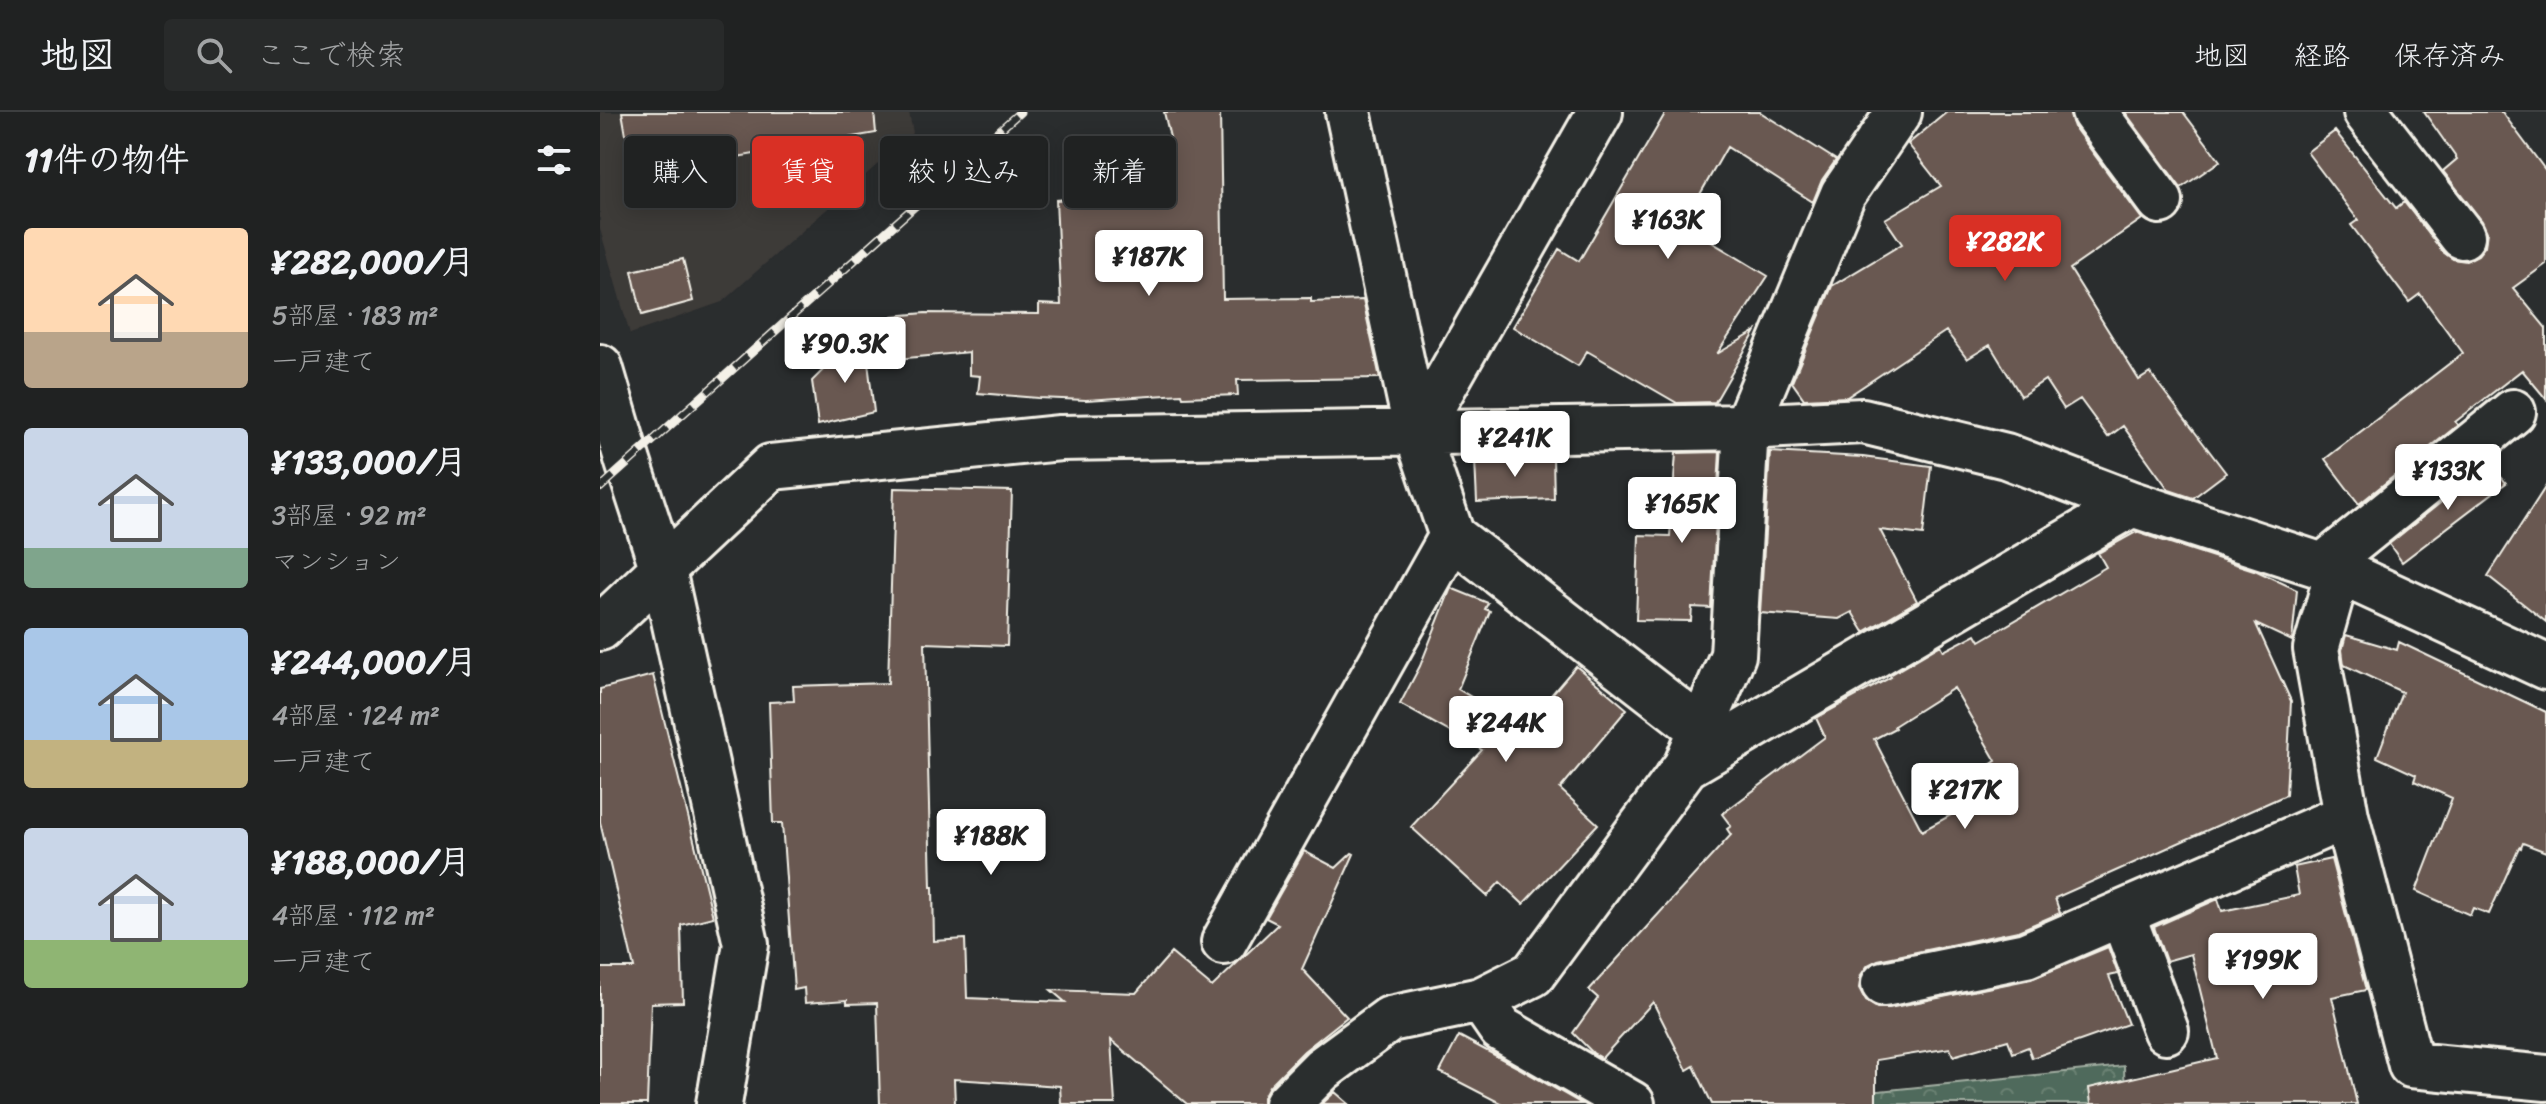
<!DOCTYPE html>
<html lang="ja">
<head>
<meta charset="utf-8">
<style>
  body { margin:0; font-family:Sriracha,"Klee One",sans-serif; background:#282a2a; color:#f1f3f6; height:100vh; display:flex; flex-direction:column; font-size:30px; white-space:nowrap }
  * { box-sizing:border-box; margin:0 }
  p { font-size:26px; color:#a2a4a5 }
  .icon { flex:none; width:44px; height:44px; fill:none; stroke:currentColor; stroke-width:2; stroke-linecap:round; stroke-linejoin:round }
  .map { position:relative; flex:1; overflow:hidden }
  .sheet { display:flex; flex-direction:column; background:#202222; width:600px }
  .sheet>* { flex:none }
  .hud { position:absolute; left:24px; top:24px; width:760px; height:72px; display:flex; gap:16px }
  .price { position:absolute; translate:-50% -68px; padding:0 18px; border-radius:8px; background:#fff; color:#222; font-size:26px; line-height:52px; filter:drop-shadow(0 2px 4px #0008) }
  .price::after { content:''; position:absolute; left:50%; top:48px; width:24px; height:18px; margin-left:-12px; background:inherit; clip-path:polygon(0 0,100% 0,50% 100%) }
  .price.current { background:#d93025; color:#fff }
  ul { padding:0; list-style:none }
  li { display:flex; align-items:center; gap:24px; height:200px; padding:0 24px }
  li span { display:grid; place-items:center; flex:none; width:224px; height:160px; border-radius:8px; color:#555 }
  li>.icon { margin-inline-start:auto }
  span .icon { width:96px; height:96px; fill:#fffc; stroke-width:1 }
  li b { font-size:34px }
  h2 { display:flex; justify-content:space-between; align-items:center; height:96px; padding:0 24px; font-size:34px }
  .tag { padding:0 28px; border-radius:8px; background:#202222; box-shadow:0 4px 20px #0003,0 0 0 2px #3d3f40; font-size:28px; line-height:72px }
  .tag.current { background:#d93025; color:#fff }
  header { display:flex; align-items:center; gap:48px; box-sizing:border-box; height:112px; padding:0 40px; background:#202222; border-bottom:2px solid #3d3f40 }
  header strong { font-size:38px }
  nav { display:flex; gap:44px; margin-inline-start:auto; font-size:28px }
  .search { width:560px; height:72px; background:#282a2a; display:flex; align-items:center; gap:20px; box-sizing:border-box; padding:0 28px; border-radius:8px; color:#a2a4a5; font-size:30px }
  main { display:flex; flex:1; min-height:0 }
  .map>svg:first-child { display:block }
  .built { fill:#3d3a38 }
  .forest { fill:url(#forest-crowns); stroke:#a2aea2; stroke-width:2 }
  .building { fill:#695951; stroke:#f4f1e8; stroke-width:2; fill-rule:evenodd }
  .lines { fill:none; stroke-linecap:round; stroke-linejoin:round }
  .minor-casing { stroke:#f4f1e8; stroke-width:50 }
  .minor { stroke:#2a2d2e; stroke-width:44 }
  .rail-casing { stroke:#f4f1e8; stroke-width:9 }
  .rail { stroke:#2a2d2e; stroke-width:6; stroke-dasharray:18; stroke-linecap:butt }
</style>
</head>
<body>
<header>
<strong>地図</strong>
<div class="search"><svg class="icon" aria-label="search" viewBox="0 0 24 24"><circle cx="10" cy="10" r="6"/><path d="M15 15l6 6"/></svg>ここで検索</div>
<nav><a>地図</a><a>経路</a><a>保存済み</a></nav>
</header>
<main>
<section class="sheet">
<h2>11件の物件<svg class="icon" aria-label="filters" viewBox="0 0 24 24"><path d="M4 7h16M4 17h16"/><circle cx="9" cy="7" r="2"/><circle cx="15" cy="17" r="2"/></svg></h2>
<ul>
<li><span style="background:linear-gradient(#ffd9b3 65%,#b9a48a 0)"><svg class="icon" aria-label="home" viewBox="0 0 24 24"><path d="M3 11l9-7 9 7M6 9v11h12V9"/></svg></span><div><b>¥282,000/月</b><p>5部屋 · 183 m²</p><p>一戸建て</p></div></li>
<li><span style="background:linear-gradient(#c9d6e8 75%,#7fa58c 0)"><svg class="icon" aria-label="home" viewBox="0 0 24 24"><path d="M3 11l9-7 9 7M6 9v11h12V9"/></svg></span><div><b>¥133,000/月</b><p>3部屋 · 92 m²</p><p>マンション</p></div></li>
<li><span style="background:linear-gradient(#a9c7e8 70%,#c2b280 0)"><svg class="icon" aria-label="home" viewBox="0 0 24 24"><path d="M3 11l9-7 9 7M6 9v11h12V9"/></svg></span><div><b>¥244,000/月</b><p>4部屋 · 124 m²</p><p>一戸建て</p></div></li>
<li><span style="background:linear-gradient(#c9d6e8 70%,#8fb573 0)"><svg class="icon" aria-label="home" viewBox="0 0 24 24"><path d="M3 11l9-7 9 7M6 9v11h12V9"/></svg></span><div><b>¥188,000/月</b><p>4部屋 · 112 m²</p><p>一戸建て</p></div></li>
</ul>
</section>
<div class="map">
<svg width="1946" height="992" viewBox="0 0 1946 992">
  <defs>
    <pattern id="forest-crowns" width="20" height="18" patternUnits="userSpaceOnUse" patternTransform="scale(2)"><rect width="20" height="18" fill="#506b5b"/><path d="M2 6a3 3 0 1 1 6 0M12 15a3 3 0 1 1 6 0" fill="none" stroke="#6a8173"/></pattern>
  </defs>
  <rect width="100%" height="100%" fill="#2a2d2e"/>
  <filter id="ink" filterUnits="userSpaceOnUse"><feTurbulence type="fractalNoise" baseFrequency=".0125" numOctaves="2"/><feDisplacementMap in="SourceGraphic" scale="16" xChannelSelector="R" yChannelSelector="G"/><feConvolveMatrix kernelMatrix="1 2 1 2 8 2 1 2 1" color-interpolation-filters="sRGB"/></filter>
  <g filter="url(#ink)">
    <path class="built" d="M 0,0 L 309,0 L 313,21 L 122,190 L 30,222 L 0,117 Z"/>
    <path class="forest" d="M 1524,954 L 1525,992 L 1246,992 L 1269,980 Z"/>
    <path class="building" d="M 22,0 L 274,0 L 276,21 L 33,63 Z
      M 564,0 L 620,0 L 623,187 L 711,186 L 711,190 L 763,188 L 780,266 L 637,268 L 638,283 L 583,285 L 582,282 L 486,288 L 438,286 L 378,281 L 380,264 L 369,263 L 369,240 L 297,247 L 293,204 L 325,201 L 439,202 L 439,192 L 461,193 L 456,88 L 510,84 L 509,35 L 572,34 Z
      M 1066,0 L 1160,0 L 1236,48 L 1222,68 L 1213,90 L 1127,35 L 1086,107 L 1113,123 L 1110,129 L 1168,164 L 1117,242 L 1156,219 L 1115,290 L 1077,291 L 987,239 L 978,254 L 913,215 L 959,137 L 979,149 Z
      M 1347,0 L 1469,0 L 1474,15 L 1542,107 L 1470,157 L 1539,268 L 1550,261 L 1626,361 L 1593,386 L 1569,378 L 1523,314 L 1508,325 L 1480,287 L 1464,297 L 1445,268 L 1421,284 L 1390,233 L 1367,247 L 1346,219 L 1247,285 L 1204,287 L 1192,270 L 1232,174 L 1302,132 L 1285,107 L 1341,74 L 1308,32 Z
      M 1525,0 L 1583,0 L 1620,49 L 1581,76 Z
      M 1824,0 L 1902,0 L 1946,59 L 1946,152 L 1913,176 L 1946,216 L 1946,287 L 1922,258 L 1855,310 L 1858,313 L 1759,392 L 1725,347 L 1863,241 L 1820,182 L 1809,190 L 1751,113 L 1758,108 L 1707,40 L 1735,19 L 1796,96 L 1804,90 L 1843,140 L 1853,147 L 1866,149 L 1878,143 L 1885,134 L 1887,120 L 1882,109 L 1843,59 L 1857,47 Z
      M 83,147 L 93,189 L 42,203 L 32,159 Z
      M 264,217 L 274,300 L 218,313 L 212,269 Z
      M 1120,340 L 1111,496 L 1092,495 L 1091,509 L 1036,508 L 1039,423 L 1070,424 L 1076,341 Z
      M 1170,340 L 1263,345 L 1331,354 L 1323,423 L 1280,418 L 1317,489 L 1264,520 L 1252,500 L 1239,507 L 1160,501 Z
      M 953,345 L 954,387 L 877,390 L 875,348 Z
      M 1890,351 L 1906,371 L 1802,450 L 1789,432 Z
      M 1946,374 L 1946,510 L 1888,464 Z
      M 294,376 L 412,379 L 407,534 L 325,531 L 331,775 L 333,775 L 334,829 L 365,827 L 367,886 L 465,890 L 451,878 L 536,881 L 571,841 L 612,875 L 678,812 L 666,806 L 704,739 L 736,756 L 752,741 L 754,742 L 702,857 L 747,905 L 704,939 L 669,974 L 663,985 L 663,992 L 587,992 L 511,928 L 515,992 L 461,992 L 460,974 L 354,967 L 355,992 L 280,992 L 277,891 L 247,892 L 247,888 L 205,891 L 204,876 L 194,878 L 182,711 L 173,711 L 169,590 L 194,589 L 193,574 L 288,571 Z
      M 1536,420 L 1657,459 L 1697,478 L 1692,529 L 1656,512 L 1691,589 L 1686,683 L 1455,786 L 1460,801 L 1418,819 L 1278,848 L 1268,853 L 1261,863 L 1259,876 L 1266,889 L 1277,896 L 1289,896 L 1431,867 L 1508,835 L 1518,862 L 1509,864 L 1528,912 L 1432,946 L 1428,935 L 1413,941 L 1408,928 L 1353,944 L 1350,936 L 1276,948 L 1276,992 L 1112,992 L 1094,954 L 1087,958 L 1053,890 L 1002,946 L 993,941 L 973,921 L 998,886 L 989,878 L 1131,723 L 1127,717 L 1131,714 L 1122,702 L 1225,625 L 1216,606 L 1291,565 L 1290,563 L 1341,533 L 1344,539 L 1376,522 L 1380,529 L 1506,455 L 1498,441 ZM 1354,576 L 1396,649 L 1388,654 L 1400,676 L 1322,719 L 1274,627 L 1295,616 L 1294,614 Z
      M 851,476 L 888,491 L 885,497 L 890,499 L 858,577 L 923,616 L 976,554 L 1027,597 L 960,677 L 998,712 L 923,792 L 900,770 L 887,784 L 811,715 L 882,638 L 800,592 L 820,554 Z
      M 1746,523 L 1797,538 L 1799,530 L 1946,600 L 1946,740 L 1923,731 L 1921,736 L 1919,735 L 1889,802 L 1873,796 L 1870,803 L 1816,779 L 1852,686 L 1814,669 L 1816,663 L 1777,645 L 1802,580 L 1744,553 L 1742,538 Z
      M 53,563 L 113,805 L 81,813 L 83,890 L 51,891 L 47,992 L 0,992 L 0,856 L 34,856 L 0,710 L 0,577 Z
      M 1731,747 L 1766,878 L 1732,885 L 1757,992 L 1491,992 L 1489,976 L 1617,946 L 1591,842 L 1566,849 L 1554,815 L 1618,787 L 1622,799 L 1699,783 L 1694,755 Z
      M 859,924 L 917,955 L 982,992 L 902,992 L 840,960 Z
      M 735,980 L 749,992 L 722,992 Z"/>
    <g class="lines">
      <g class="minor-casing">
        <path id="minor" d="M 748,0 L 817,321 L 852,424 L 1101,617
          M 1494,0 L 1560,89
          M 1766,0 L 1862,124
          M 0,255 L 28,350 L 63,458 L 146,832 L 119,992
          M 817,321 L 1000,0
          M 1723,454 L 1913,300
          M 1738,459 L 1716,537 L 1746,704 L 1811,953 L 1946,966
          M 0,516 L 171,355 L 460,326 L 1146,315 L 1263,309 L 1406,344 L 1532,392 L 1738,459 L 1946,555
          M 1086,654 L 1532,392
          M 1522,802 L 1566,919
          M 624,830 L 852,424
          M 1284,872 L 1426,843 L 1746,704
          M 881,888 L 901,917 L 1032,992
          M 687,992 L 722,957 L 790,907 L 881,888 L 933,862 L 1086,654 L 1133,543 L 1146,315 L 1243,82 L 1299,0"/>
      </g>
      <use href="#minor" class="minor"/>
      <g class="rail-casing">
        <path id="rail" d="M 0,376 L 420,0"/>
      </g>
      <use href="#rail" class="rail"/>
    </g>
  </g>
</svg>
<b class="price" style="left:1068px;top:149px">¥163K</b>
<b class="price current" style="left:1405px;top:171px">¥282K</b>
<b class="price" style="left:549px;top:186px">¥187K</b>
<b class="price" style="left:245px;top:273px">¥90.3K</b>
<b class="price" style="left:915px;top:367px">¥241K</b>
<b class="price" style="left:1848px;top:400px">¥133K</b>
<b class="price" style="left:1082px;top:433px">¥165K</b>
<b class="price" style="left:906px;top:652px">¥244K</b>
<b class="price" style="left:1365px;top:719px">¥217K</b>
<b class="price" style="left:391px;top:765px">¥188K</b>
<b class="price" style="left:1663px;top:889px">¥199K</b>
<div class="hud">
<a class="tag">購入</a>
<a class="tag current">賃貸</a>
<a class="tag">絞り込み</a>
<a class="tag">新着</a>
</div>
</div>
</main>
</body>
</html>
